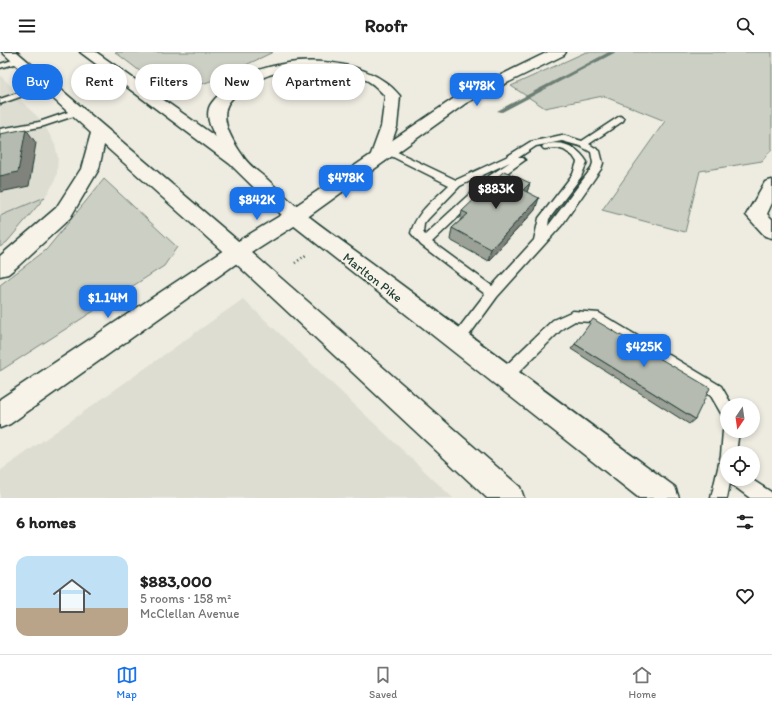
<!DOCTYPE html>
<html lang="en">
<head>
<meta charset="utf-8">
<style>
  body { margin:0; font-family:Itim,sans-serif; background:#f6f6f6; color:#222; height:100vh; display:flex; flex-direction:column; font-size:15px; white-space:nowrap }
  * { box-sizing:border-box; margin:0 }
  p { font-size:13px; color:#767676 }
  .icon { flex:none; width:22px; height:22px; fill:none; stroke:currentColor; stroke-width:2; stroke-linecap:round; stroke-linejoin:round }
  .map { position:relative; height:446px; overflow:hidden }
  .side { display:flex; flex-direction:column; background:#fff; flex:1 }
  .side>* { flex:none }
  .banner { position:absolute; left:12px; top:12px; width:400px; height:36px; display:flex; gap:8px }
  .needle { width:26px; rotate:193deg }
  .buttons { position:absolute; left:720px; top:346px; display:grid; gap:8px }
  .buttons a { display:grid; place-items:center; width:40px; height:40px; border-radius:50%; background:#fff; box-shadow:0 2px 6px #0003; font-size:20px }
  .price { position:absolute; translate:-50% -34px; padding:0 9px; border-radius:8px; background:#1a73e8; color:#fff; font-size:13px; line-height:26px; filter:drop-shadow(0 1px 2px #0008) }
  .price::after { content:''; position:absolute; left:50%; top:24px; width:12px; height:9px; margin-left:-6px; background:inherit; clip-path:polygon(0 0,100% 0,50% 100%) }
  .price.on { background:#222; color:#fff }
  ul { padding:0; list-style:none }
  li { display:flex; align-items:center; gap:12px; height:100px; padding:0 16px }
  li+li { border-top:1px solid #e0e0e0 }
  li span { display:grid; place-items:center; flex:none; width:112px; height:80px; border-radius:12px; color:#555 }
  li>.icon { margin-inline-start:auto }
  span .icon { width:48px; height:48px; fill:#fffc; stroke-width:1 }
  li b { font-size:17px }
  h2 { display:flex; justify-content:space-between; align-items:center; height:48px; padding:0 16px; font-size:17px }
  .chip { padding:0 14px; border-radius:18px; background:#fff; box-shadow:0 2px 6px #0003; font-size:14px; line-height:36px }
  .chip.on { background:#1a73e8; color:#fff }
  header { display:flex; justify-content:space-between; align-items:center; height:52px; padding:0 16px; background:#fff; font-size:18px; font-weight:800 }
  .tabs { display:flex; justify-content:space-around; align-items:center; height:56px; border-top:1px solid #e0e0e0; background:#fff; font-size:11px; color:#767676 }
  .tabs a { display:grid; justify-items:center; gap:2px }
  .tabs .on { color:#1a73e8 }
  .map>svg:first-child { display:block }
  .built { fill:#ddddd2 }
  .green { fill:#cccfc4; stroke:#76867c }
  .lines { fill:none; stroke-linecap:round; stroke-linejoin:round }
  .stream { fill:#6c7e74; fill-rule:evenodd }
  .lane-casing { stroke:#1f3d34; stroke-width:3 }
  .street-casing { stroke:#1f3d34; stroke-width:3 }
  .secondary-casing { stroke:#1f3d34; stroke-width:3 }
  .highway-casing { stroke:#1f3d34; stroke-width:3 }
  .path { stroke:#1f3d34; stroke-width:2.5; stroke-dasharray:1 3; stroke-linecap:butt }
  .lane { fill:#f7f3e8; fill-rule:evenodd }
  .street { fill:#f7f3e8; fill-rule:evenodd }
  .secondary { fill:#f7f3e8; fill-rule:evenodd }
  .highway { fill:#f7f3e8; fill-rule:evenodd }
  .wall { fill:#9ca197; stroke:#1f3d34 }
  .shaded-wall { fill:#7f837b; stroke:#1f3d34 }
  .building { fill:#b5bbb0; stroke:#1f3d34 }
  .labels { text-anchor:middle; stroke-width:4; stroke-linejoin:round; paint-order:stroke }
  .street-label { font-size:13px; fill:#1f3d34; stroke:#f7f3e8 }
</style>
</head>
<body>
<header><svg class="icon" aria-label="menu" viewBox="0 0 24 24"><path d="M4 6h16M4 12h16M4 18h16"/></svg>Roofr<svg class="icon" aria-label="search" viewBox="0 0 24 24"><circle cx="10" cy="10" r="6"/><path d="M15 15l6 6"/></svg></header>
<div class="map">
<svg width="772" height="446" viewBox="0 0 772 446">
  <rect width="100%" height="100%" fill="#eeece1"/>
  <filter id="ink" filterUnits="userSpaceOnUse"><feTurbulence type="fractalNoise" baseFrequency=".025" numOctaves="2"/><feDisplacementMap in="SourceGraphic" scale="8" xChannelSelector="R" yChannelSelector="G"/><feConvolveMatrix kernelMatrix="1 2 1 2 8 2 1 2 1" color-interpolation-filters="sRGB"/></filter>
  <g filter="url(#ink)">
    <path class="built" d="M 0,23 L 13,36 L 19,47 L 43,70 L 55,93 L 58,105 L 57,121 L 54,131 L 45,145 L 0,164 Z
      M 243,247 L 453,446 L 0,446 L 0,419 Z"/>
    <path class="green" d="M 115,0 L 273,0 L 219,26 L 171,43 Z
      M 586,0 L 772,0 L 772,97 L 762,109 L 700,119 L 685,180 L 602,158 L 665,69 L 603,44 L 545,56 L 511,34 Z
      M 104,127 L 177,195 L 164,214 L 0,319 L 0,233 L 46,198 Z
      M 45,145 L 7,190 L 0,195 L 0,164 Z"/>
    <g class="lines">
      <path class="stream" d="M 609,0 L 616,0 L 502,60 L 497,59 Z"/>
      <g class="lane-casing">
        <path id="lane" d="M 19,6 L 23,8 L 22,10 L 0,16 L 0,12 Z
          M 454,29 L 460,29 L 480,40 L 476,42 L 473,42 L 454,33 Z
          M 44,32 L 47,32 L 51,34 L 0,52 L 0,47 Z
          M 77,57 L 80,58 L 81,60 L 80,62 L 44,74 L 0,83 L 0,77 L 39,70 Z
          M 620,64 L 624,67 L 623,69 L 589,92 L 600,99 L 603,111 L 601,117 L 562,173 L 497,245 L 462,293 L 457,295 L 452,293 L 450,289 L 452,285 L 485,242 L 421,193 L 411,181 C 416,160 435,147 449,133 L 385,101 L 383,99 L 385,97 L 391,97 L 456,128 L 506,105 L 530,90 L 562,83 L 582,89 ZM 562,89 L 580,94 L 591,100 L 593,111 L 591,117 L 548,174 L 549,167 L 581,125 L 587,110 C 577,94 562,88 544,93 L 542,95 L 544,97 L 557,96 L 564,98 L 573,104 L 577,110 L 573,122 L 539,166 L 534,188 L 492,234 L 432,190 L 497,128 L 525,108 L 523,106 L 518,106 L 536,94 ZM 510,110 L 489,124 L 425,183 L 423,180 L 424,172 L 428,167 L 460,134 Z
          M 573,259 L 599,261 L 721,334 L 732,353 L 727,353 L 727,365 L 722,363 L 711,344 L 592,270 L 575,269 L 563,276 L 509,330 L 504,332 L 499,330 L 497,325 L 499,320 L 553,268 Z
          M 727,373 L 727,379 L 739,379 L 736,401 L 727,401 L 727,427 L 751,427 L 771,440 L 772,446 L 750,446 L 730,431 L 727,446 L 711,446 L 721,403 L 723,379 Z"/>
      </g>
      <g class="street-casing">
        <path id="street" d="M 772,128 L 772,151 L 767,162 L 772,167 L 772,186 L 765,184 L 746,163 L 765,130 Z"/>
      </g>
      <g class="secondary-casing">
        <path id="secondary" d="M 548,0 L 566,0 L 564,3 L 466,51 L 302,169 L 244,206 L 10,372 L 0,376 L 0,347 L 230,194 L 288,159 L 456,45 Z"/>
      </g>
      <g class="highway-casing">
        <path id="highway" d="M 2,0 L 17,0 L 244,194 L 520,435 L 524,446 L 487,446 L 230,206 L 104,93 L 99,117 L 70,166 L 18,214 L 8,222 L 0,224 L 0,204 L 56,156 L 81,117 L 91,81 Z
          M 80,0 L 96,0 L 216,85 C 211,77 206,66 209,56 C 211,49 224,38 230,33 C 273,0 366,0 400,44 L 397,75 L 385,109 L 379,110 L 373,109 L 370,105 L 381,75 L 385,44 C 380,39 375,33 368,29 C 330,6 259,13 230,49 C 217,65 233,90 243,104 C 247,112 261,122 268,128 C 280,139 291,150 303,160 C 326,178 349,194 372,211 C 473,286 574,361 675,435 L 679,446 L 639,446 L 288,169 L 230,112 Z"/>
      </g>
      <path class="path" d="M 295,211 L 306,203"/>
      <use href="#lane" class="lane"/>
      <use href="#street" class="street"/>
      <use href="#secondary" class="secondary"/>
      <use href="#highway" class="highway"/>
    </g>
    <path class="wall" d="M 530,131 L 527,140 L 535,158 L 488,209 L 450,188 L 452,176 L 460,169 L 462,159 Z
      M 575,292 L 695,367 L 689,372 L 571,297 Z"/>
    <path class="shaded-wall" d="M 26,77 L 36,91 L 29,134 L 0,140 L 0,124 Z
      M 530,131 L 526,143 L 523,138 Z
      M 539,146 L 535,158 L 488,209 L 491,197 Z"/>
    <path class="building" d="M 26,77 L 18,120 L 0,124 L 0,82 Z
      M 504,119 L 530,131 L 523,138 L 539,146 L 491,197 L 452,176 L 468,162 L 462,159 Z
      M 593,267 L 710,336 L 695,367 L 575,292 Z"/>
  </g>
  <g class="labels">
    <g class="street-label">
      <text transform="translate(373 225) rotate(38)" y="5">Marlton Pike</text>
    </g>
  </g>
</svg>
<div class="buttons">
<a><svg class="needle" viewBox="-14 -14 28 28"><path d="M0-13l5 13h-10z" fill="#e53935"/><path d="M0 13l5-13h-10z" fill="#767676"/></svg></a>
<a><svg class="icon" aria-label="locate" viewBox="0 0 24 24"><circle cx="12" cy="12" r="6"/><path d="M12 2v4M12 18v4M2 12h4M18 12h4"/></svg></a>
</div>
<b class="price" style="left:477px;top:55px">$478K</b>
<b class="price" style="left:346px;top:147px">$478K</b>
<b class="price on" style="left:496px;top:158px">$883K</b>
<b class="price" style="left:257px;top:169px">$842K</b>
<b class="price" style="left:108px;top:267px">$1.14M</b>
<b class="price" style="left:644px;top:316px">$425K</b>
<div class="banner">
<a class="chip on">Buy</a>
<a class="chip">Rent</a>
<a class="chip">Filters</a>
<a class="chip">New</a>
<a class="chip">Apartment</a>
</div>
</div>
<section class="side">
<h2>6 homes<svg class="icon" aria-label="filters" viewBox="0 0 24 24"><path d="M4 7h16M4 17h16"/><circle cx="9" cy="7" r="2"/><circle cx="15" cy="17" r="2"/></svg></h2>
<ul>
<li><span style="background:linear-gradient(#bfe0f5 65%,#b9a48a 0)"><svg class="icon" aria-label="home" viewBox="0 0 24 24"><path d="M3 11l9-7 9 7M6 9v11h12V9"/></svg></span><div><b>$883,000</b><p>5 rooms · 158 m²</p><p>McClellan Avenue</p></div><svg class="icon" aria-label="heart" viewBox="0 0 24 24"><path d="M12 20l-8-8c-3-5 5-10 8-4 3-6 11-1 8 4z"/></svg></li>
</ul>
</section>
<nav class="tabs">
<a class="on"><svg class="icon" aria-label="map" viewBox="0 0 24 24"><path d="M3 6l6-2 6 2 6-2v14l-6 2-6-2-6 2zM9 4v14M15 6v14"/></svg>Map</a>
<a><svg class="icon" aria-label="saved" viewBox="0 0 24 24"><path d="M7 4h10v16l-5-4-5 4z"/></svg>Saved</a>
<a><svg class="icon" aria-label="home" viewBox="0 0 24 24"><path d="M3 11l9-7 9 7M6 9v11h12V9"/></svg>Home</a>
</nav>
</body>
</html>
